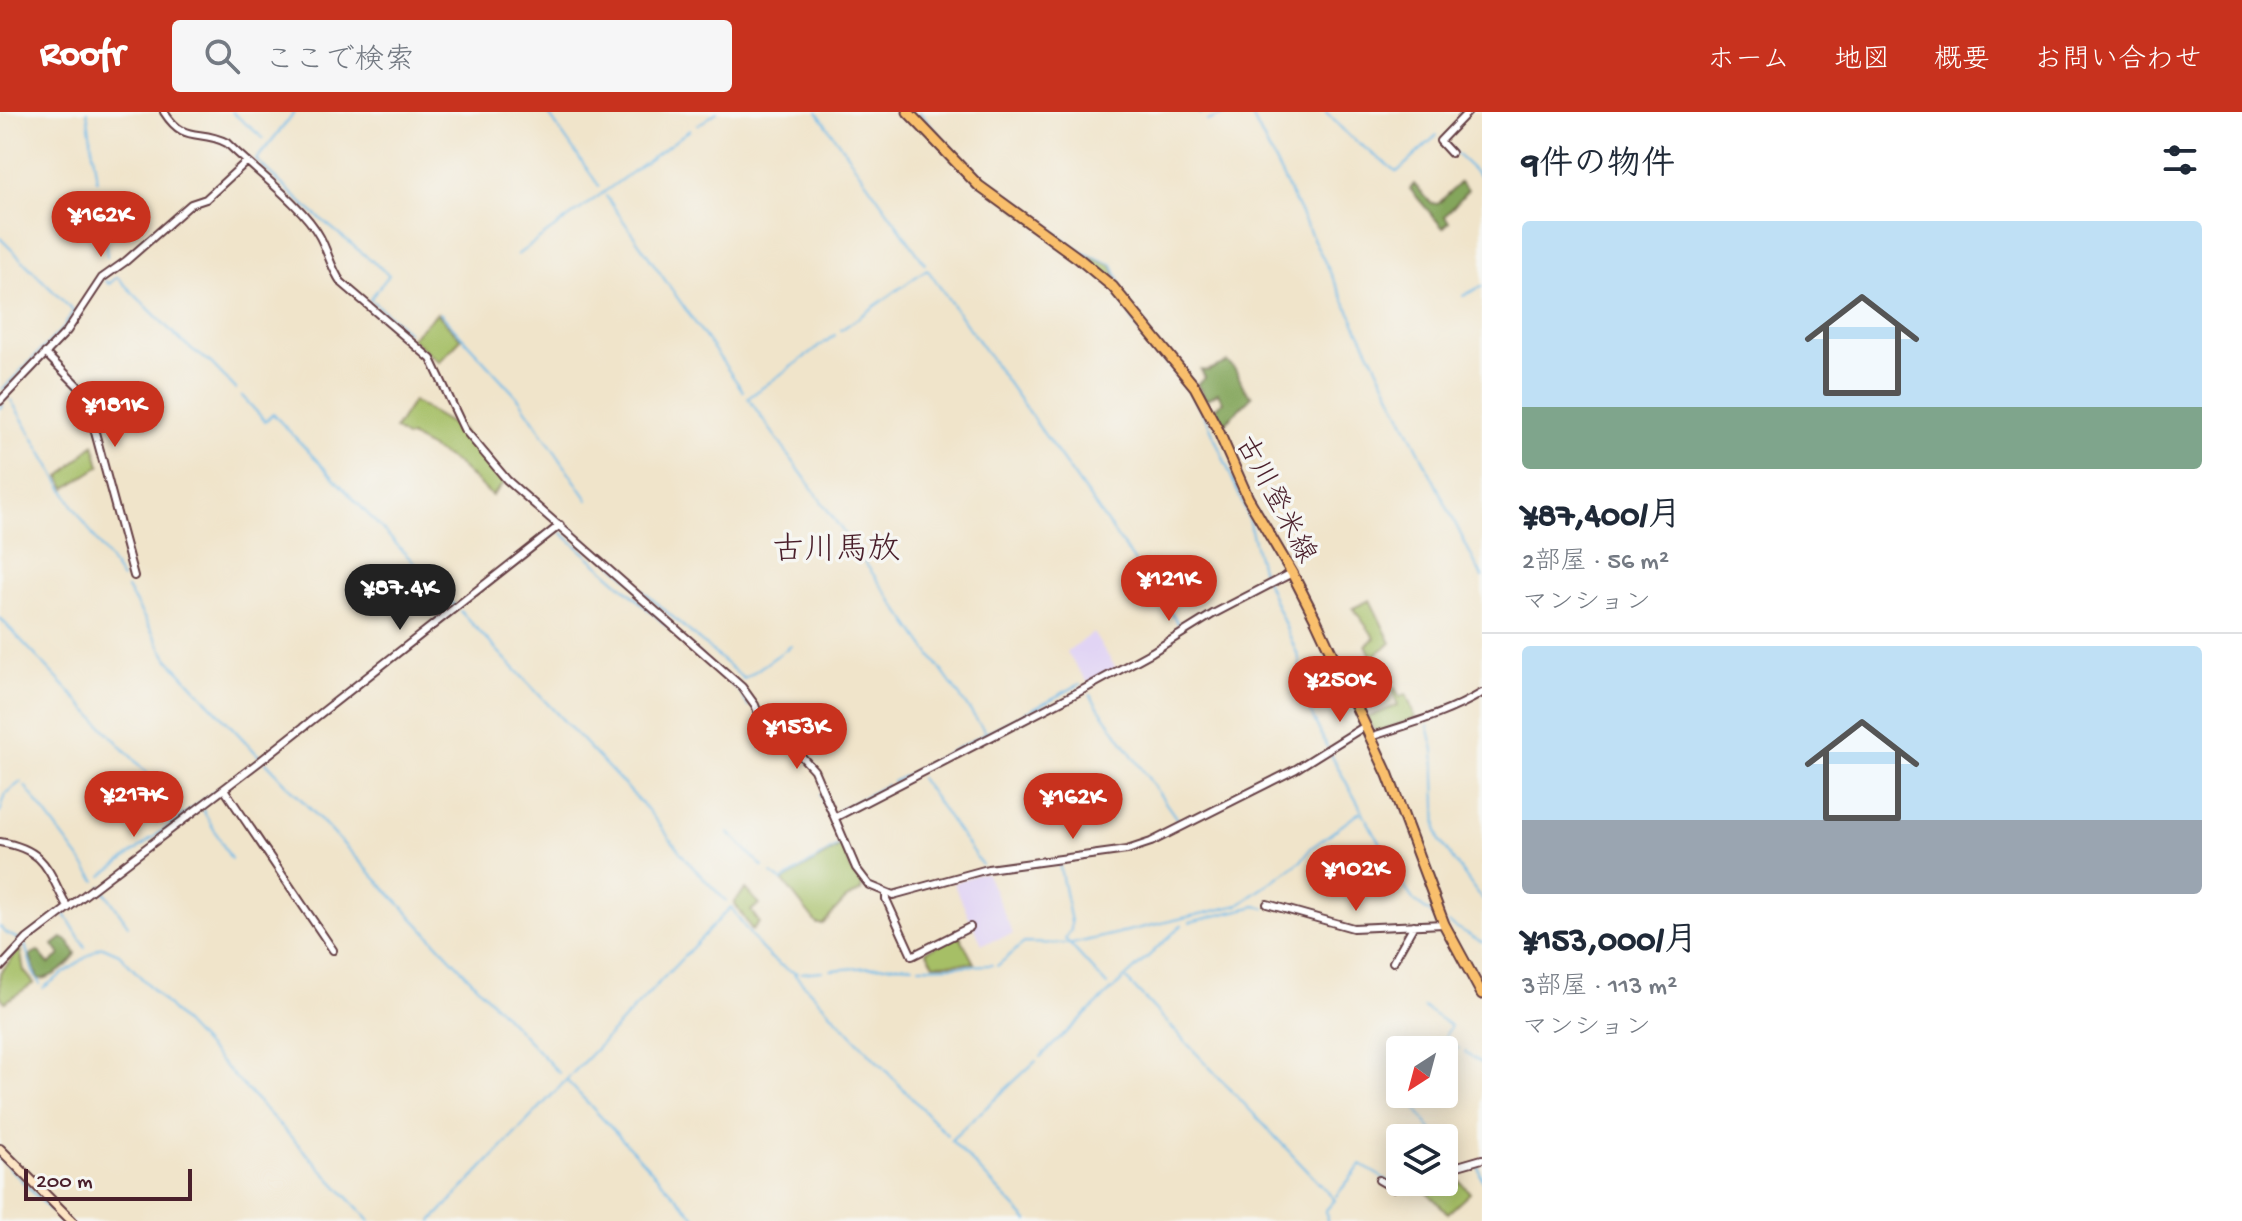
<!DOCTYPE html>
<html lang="ja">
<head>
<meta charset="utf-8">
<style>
  body { margin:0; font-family:"Gochi Hand","Klee One",sans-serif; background:#f6f6f7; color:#1f2937; height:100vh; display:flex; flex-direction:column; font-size:30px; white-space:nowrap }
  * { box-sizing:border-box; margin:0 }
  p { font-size:26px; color:#747a83 }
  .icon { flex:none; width:44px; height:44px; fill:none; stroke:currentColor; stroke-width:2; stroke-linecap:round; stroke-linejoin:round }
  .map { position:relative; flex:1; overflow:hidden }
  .side { display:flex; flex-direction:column; background:#fff; width:760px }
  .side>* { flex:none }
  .needle { width:52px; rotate:216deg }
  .controls { position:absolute; left:1386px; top:924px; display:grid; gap:16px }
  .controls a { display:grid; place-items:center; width:72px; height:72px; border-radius:8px; background:#fff; box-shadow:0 4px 20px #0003; font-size:40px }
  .scale { position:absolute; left:24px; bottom:20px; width:168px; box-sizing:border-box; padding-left:8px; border:4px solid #4a1f2b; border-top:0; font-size:22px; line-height:28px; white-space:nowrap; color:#4a1f2b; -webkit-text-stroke:6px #f6f6f2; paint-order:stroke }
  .price { position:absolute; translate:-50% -68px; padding:0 18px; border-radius:28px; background:#c8321e; color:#fff; font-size:26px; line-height:52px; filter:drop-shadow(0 2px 4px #0008) }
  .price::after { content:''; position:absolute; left:50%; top:48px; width:24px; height:18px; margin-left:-12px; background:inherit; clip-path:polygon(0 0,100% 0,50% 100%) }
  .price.on { background:#222; color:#fff }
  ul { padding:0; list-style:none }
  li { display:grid; align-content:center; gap:16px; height:424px; padding:0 40px }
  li+li { border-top:2px solid #e0e1e3 }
  li span { display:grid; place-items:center; height:248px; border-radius:8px; color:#555 }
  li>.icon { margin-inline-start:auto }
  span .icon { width:144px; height:144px; fill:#fffc; stroke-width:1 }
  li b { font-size:34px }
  h2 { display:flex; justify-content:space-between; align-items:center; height:96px; padding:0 40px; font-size:34px }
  header { display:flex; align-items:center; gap:48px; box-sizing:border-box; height:112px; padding:0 40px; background:#c8321e; color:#fff }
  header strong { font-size:38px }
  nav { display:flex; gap:44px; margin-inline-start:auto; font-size:28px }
  .search { width:560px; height:72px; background:#f6f6f7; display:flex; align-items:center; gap:20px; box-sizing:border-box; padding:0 28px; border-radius:8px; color:#747a83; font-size:30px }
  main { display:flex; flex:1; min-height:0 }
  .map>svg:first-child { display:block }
  .built { fill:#e1d4f4 }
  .green { fill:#a6bf66; stroke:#786f48; stroke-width:2 }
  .forest { fill:#84a65b; stroke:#676243; stroke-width:2 }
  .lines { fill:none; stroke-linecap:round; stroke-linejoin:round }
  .stream { stroke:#70bae8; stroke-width:2 }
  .street-casing { stroke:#633d43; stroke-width:10 }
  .secondary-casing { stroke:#633d43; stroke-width:12 }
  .primary-casing { stroke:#633d43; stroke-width:13 }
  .street { stroke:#fff; stroke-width:6 }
  .secondary { stroke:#fde5c4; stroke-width:8 }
  .primary { stroke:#f9bf6c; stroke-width:9 }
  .labels { text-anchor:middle; stroke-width:7; stroke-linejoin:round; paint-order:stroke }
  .street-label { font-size:28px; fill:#4a1f2b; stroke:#f6f6f2 }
  .quarter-label { font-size:32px; fill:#4a1f2b; stroke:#f6f6f2 }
</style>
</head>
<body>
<header>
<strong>Roofr</strong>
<div class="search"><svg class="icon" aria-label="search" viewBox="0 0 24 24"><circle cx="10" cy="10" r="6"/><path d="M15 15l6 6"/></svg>ここで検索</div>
<nav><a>ホーム</a><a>地図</a><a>概要</a><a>お問い合わせ</a></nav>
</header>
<main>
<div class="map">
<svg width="1482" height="1109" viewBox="0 0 1482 1109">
  <rect width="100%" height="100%" fill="#f6f6f2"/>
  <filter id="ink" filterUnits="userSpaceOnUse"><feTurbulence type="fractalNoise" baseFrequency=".0125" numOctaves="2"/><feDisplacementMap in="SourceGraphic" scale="16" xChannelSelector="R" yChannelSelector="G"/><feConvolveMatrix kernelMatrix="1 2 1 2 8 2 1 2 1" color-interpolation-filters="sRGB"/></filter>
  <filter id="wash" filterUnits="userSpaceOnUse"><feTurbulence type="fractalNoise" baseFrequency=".006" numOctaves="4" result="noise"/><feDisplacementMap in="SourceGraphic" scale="32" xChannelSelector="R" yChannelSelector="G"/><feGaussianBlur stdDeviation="1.8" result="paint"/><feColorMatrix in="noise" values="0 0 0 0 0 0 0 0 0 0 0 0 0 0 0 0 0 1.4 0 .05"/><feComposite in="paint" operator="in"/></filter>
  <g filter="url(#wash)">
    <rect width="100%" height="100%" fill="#f0e4ca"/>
    <path class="built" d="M 1093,521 L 1116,556 L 1089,572 L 1066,540 Z
      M 978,762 L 987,762 L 1013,822 L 982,832 L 953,771 Z"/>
    <path class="green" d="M 1016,94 L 1087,144 L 1112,153 L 1121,179 L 1099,156 L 1013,95 Z
      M 437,201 L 461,227 L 439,250 L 411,226 Z
      M 413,289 L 463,319 L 470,331 L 505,370 L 492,384 L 458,352 L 410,324 L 407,326 L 395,317 Z
      M 94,332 L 100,354 L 66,376 L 60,365 Z
      M 1370,488 L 1391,531 L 1372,545 L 1366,533 L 1375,526 L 1353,496 Z
      M 1395,576 L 1400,585 L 1406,582 L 1416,606 L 1376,620 L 1366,606 L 1398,593 L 1392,578 Z
      M 842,733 L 852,760 L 862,773 L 861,779 L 846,787 L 823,812 L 817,812 L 783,769 Z
      M 746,777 L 759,792 L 751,799 L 759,810 L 752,818 L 734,790 Z
      M 959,823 L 974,851 L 934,852 L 926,839 Z
      M 20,837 L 24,859 L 34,871 L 5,890 L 0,884 L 0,861 Z
      M 1460,1069 L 1470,1081 L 1448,1101 L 1417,1070 L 1437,1070 L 1448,1080 Z"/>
    <path class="forest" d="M 1460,70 L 1468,78 L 1445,104 L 1449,110 L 1443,116 L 1410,77 L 1414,72 L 1431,91 L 1438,92 Z
      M 1227,250 C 1241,258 1239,277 1252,284 L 1221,315 L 1213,298 L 1223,290 L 1218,281 L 1206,288 L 1197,272 L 1205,266 L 1201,258 L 1207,259 Z
      M 62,826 L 69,830 L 76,842 C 70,853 52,867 38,867 L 30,843 L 38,839 L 49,852 L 60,843 L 53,833 Z"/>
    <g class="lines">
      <path class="stream" d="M 87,0 L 97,68
        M 232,0 L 263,26
        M 295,0 L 256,48 L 305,94 L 389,163 L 370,187 L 408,220
        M 547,0 L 599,74
        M 817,0 L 925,152
        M 919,0 L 964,50 L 996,78 L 1084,141 L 1113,153 L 1120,170
        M 1198,0 L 1201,2
        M 1250,0 L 1482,465
        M 1326,0 L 1349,24 L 1397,60 L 1437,23
        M 1207,9 L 1231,0
        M 698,13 L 717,0
        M 1448,34 L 1482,66
        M 606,84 L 743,279
        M 104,116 L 107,145
        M 0,126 L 75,201
        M 517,143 L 690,18
        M 106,169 L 109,172 L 117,165 L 182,230 L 211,251 L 236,277
        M 1463,184 L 1482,174
        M 440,201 L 519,287 L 588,388
        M 1130,204 L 1139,219 L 1187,275 L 1208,310 L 1246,399 L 1261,457 L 1299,546 L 1302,582 L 1327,635
        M 841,218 L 927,157 L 1181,515
        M 835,223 L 748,286 L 986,621
        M 3,277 L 63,216 L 72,201
        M 242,284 L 265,309 L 273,302 L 454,493
        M 11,288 L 74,395 L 122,467
        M 0,296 L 3,293
        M 567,413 L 744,567 L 791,534
        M 562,421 L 717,558
        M 127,476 L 167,546 L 259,644
        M 460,499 L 647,697 L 688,750 L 726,789
        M 0,506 L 175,691
        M 721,562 L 741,581 L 748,594
        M 1090,583 L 1179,710
        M 1428,614 L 1434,638 L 1437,719 L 1440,729 L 1482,788
        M 1330,641 L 1403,773 L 1414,789 L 1436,805
        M 266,650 L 559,961
        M 920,666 L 982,753
        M 893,670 L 1080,572
        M 25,674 L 96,769
        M 820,682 L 830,704
        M 203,698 L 231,747
        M 838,699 L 887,673
        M 0,700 L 6,681 L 21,670
        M 729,721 L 763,755
        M 1059,751 L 1071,810 L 1071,818 L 1065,827 L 1107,873
        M 772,762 L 782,769 L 840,732
        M 102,764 L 239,661
        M 101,774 L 128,813
        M 65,802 L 85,835
        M 1190,810 L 1256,794 L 1265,796
        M 1449,811 L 1482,830
        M 0,815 L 6,821 L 20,828
        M 25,833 L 33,860 L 40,872
        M 997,854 L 1024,831 L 1072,832 L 1239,793 L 1301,749 L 1311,736 L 1360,700
        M 919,855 L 992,853
        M 831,858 L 898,853 L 913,854
        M 801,861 L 822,859
        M 794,862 L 947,1023
        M 1127,868 L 1335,1088 L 1326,1098 L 1327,1109
        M 43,876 L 99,836 L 103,835 L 119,842 L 370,1109
        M 1423,895 L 1451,914 L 1444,926 L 1459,937
        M 1465,940 L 1482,952
        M 1040,945 L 1182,813
        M 568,970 L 699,1109
        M 1413,992 L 1437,1026
        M 1444,1037 L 1454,1051
        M 0,1046 L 51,1099
        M 1477,1050 L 1482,1068
        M 1336,1084 L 1361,1053 L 1392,1071 L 1400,1068
        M 60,1107 L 62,1109
        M 432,1109 L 731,795 C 748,820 768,853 797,861
        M 1028,1109 L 951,1028 L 1036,949"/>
    </g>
  </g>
  <g filter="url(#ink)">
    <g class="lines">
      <g class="street-casing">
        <path id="street" d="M 164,0 C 185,33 199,16 227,31 C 253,57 304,94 320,125 C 328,140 331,156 341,170 L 431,247 L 464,317 L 507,368 L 742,575 L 755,593 L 763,613 L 793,635 L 814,658 L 856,756 L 869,773 L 893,783 L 988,757 L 1127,738 L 1151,730 L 1296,657 L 1365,614
          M 1451,41 L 1440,29 L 1468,0
          M 45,241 L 83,279 L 86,287 L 134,464
          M 0,289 L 67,219 L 102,166 L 126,149 L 191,92 L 206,87 L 246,50
          M 1370,625 C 1409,612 1447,602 1482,581
          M 224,677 L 333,838
          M 836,705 L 1088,575 L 1152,540 L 1213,502 L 1292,461
          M 0,730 C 47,738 47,758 68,796
          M 886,781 L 886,787 L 912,844 L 970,815
          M 1267,792 L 1353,816 L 1444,812
          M 1393,850 L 1414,813
          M 0,856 L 27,827 L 259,650 L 560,413
          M 1444,1058 L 1482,1047
          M 1379,1068 L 1393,1076 L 1406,1070"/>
      </g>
      <g class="secondary-casing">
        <path id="secondary" d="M 0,1037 L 72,1109"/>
      </g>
      <g class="primary-casing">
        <path id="primary" d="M 908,0 L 979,74 L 1078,146 L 1113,175 L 1195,275 L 1218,318 L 1248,386 L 1292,461 L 1316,508 L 1388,663 L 1444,812 L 1482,882"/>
      </g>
      <use href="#street" class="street"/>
      <use href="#secondary" class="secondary"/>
      <use href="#primary" class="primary"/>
    </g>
  </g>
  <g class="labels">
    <g class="street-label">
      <text transform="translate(1278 386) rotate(62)" y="10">古川登米線</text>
    </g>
    <g class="quarter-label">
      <text x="836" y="446">古川馬放</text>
    </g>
  </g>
</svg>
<div class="controls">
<a><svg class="needle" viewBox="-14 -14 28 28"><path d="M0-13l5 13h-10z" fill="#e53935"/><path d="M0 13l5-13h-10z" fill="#747a83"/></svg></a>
<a><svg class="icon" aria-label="layers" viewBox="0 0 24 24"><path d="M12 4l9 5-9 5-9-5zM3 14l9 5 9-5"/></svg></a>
</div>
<div class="scale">200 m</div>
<b class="price" style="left:101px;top:147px">¥162K</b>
<b class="price" style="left:115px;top:337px">¥181K</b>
<b class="price" style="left:1169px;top:511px">¥121K</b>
<b class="price on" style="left:400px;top:520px">¥87.4K</b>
<b class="price" style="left:1340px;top:612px">¥250K</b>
<b class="price" style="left:797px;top:659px">¥153K</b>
<b class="price" style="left:134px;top:727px">¥217K</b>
<b class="price" style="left:1073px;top:729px">¥162K</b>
<b class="price" style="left:1356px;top:801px">¥102K</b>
</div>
<section class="side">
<h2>9件の物件<svg class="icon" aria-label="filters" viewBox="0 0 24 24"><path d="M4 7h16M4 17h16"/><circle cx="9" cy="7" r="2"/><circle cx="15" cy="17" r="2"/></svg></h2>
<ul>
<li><span style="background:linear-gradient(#bfe0f5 75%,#7fa58c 0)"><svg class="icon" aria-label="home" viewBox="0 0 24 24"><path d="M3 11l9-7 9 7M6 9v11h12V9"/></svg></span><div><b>¥87,400/月</b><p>2部屋 · 56 m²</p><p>マンション</p></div></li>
<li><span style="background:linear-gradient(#bfe0f5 70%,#9aa5b1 0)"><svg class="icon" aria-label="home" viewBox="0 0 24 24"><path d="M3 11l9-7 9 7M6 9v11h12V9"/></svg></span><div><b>¥153,000/月</b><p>3部屋 · 113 m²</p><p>マンション</p></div></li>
</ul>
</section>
</main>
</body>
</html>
